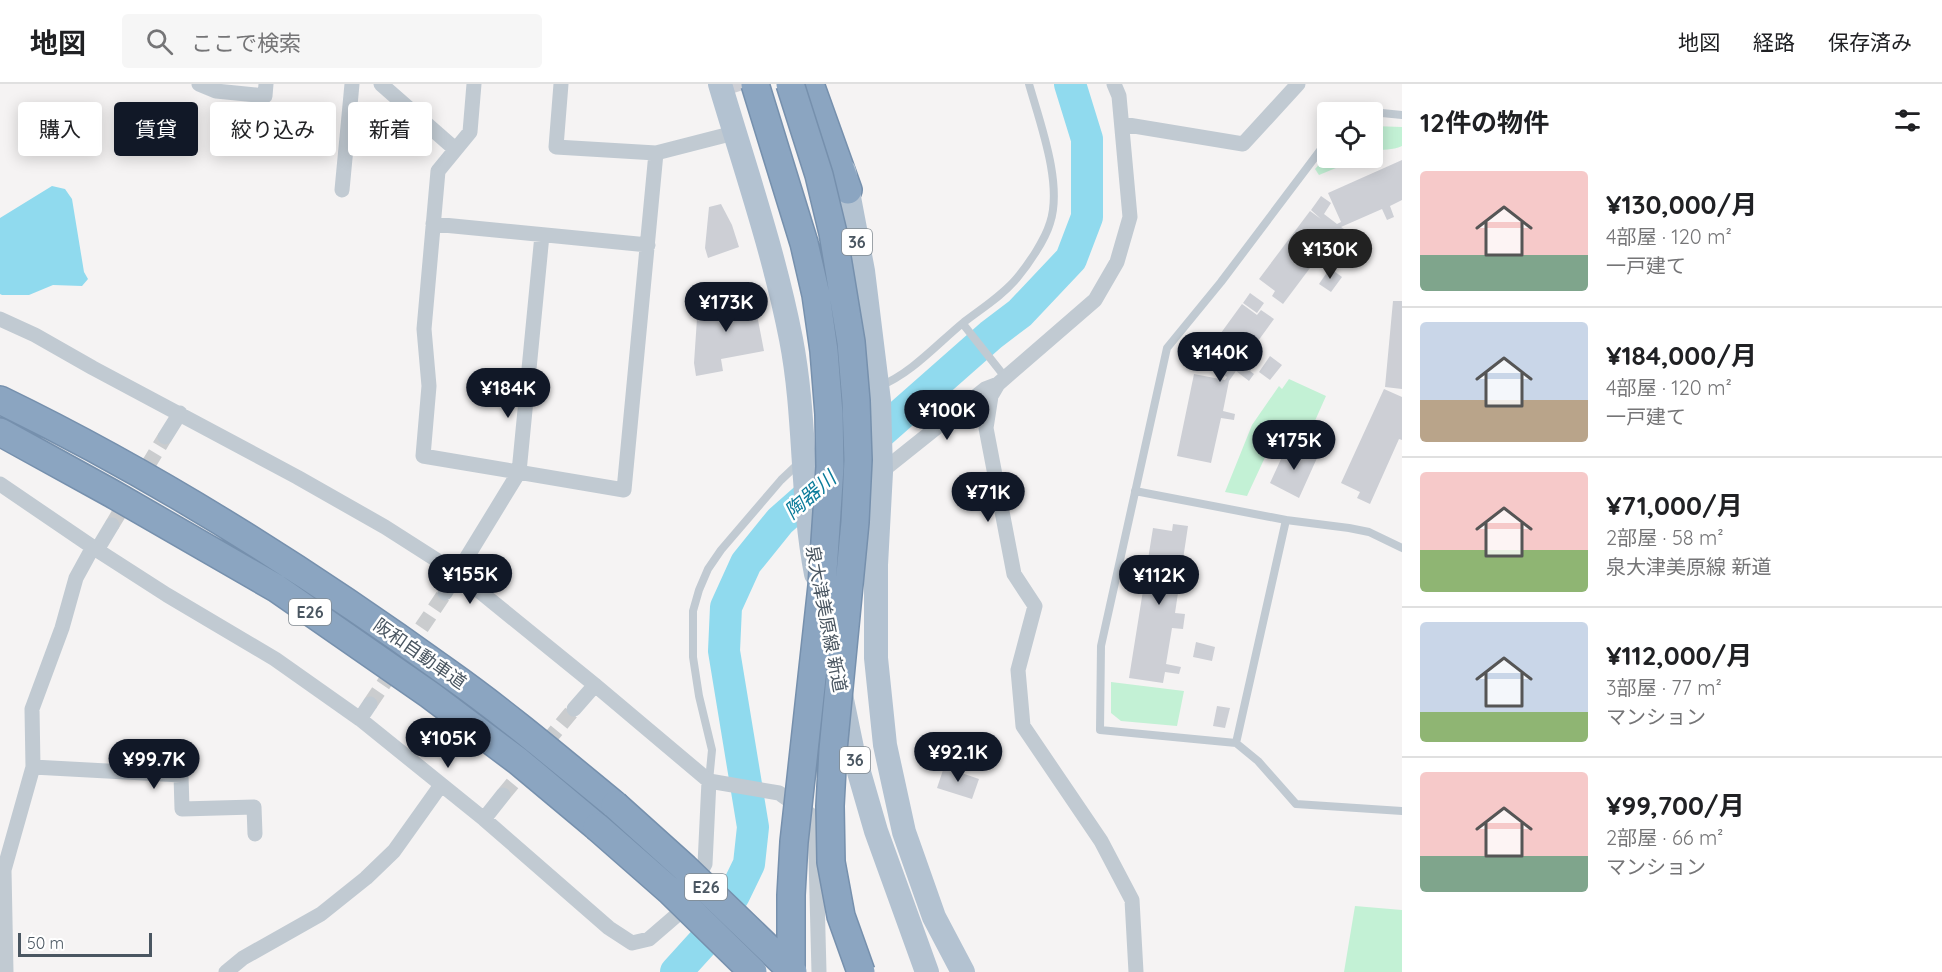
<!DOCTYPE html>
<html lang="ja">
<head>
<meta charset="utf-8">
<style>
  body { margin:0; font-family:Quicksand,"Noto Sans JP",sans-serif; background:#f6f6f6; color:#202124; height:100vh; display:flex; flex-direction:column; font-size:22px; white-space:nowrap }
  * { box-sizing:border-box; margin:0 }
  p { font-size:20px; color:#757577 }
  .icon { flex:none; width:33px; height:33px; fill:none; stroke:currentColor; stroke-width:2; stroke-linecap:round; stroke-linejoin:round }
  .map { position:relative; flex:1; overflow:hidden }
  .details { display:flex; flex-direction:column; background:#fff; width:540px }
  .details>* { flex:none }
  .guide { position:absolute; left:18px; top:18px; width:570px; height:54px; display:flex; gap:12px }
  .buttons { position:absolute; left:1317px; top:18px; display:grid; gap:12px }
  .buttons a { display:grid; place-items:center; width:66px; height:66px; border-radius:6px; background:#fff; box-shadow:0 3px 15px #0003; font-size:30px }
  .scale { position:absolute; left:18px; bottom:15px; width:134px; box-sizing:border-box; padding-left:6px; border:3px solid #4a5661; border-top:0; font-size:16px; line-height:21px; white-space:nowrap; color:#4a5661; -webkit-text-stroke:4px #fff; paint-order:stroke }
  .price { position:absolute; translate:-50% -51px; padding:0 14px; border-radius:21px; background:#111827; color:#fff; font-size:20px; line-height:39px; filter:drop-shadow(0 2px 3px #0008) }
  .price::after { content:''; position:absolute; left:50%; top:36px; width:18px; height:14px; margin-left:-9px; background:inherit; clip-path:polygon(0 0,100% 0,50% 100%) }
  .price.active { background:#222; color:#fff }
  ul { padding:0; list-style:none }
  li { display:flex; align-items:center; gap:18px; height:150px; padding:0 18px }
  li+li { border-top:2px solid #e0e0e0 }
  li span { display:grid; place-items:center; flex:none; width:168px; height:120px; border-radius:6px; color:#555 }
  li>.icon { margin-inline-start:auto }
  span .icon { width:72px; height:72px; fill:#fffc; stroke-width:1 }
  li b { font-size:26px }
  h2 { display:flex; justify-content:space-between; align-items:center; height:72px; padding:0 18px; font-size:26px }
  .chip { padding:0 21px; border-radius:6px; background:#fff; box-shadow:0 3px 15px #0003; font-size:21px; line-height:54px }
  .chip.active { background:#111827; color:#fff }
  header { display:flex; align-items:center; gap:36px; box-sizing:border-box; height:84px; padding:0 30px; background:#fff; border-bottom:2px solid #e0e0e0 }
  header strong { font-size:28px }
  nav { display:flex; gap:33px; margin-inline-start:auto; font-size:21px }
  .search { width:420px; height:54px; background:#f6f6f6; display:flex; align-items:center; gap:15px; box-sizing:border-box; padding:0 21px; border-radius:6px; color:#757577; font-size:22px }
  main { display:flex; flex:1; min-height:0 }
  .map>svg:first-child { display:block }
  .green { fill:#c3f1d5 }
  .water { fill:#90daee }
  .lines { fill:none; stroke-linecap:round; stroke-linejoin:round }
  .river { stroke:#90daee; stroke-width:32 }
  .building { fill:#cdcfd5 }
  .street-tunnel { stroke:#caccce; stroke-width:15; stroke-dasharray:15 8; stroke-linecap:butt }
  .highway-casing { stroke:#7690ad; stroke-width:30 }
  .lane { stroke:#c1cad2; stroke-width:8 }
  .street { stroke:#c1cad2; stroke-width:15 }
  .primary { stroke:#b3c2d1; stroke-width:24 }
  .highway { stroke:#8ba5c1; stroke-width:27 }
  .highway-bridge-casing { stroke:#7690ad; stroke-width:30; stroke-linecap:butt }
  .highway-bridge { stroke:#8ba5c1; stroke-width:27 }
  .labels { text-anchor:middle; stroke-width:5; stroke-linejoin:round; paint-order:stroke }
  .shield { fill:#fff; stroke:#808990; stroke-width:1.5 }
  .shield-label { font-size:16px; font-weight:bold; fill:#4a5661 }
  .street-label { font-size:18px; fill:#4a5661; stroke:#fff }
  .water-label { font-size:20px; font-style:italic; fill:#0c7c9b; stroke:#fff }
</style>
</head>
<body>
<header>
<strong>地図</strong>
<div class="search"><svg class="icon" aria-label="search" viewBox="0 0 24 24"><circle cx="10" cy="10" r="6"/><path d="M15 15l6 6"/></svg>ここで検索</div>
<nav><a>地図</a><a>経路</a><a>保存済み</a></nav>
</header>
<main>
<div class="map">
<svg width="1402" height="888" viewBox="0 0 1402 888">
  <rect width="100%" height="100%" fill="#f5f3f3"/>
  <path class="green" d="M 1373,42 L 1402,43 L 1402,62 C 1392,67 1383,64 1373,68 Z
    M 1327,72 L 1328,74 L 1360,74 L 1319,91 L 1315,85 Z
    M 1289,295 L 1326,312 L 1314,339 L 1318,341 L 1310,356 L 1303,353 L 1305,348 L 1287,340 L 1284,347 L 1274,354 L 1247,412 L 1225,408 L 1252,341 L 1279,302 L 1282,305 Z
    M 1111,598 L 1184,607 L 1177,642 L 1121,637 L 1111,629 Z
    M 1355,822 L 1402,826 L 1402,888 L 1344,888 Z"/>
  <path class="water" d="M 52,102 L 65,105 L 72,115 L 84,188 L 88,195 L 82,202 L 53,201 L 29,211 L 2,211 L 0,210 L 0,134 Z"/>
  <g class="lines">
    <path class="river" d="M 676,888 L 705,856 L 734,811 L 749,780 L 753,743 L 724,567 L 726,523 L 746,479 L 780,437 L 991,251 L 1020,229 L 1071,175 L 1087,133 L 1087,55 L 1070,0"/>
  </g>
  <path class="building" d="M 725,0 L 761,0 L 728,11 Z
    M 1402,76 L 1402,116 L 1390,122 L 1394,133 L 1387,136 L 1382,125 L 1341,143 L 1350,149 L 1345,156 L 1348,159 L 1344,165 L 1331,156 L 1283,220 L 1272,212 L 1275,207 L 1259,195 L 1310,127 L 1321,135 L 1311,126 L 1321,112 L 1331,119 L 1324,130 L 1337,140 L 1341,138 L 1328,109 Z
    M 721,120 L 732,141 L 739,163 L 708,174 L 705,164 L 709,123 Z
    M 1330,184 L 1342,193 L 1331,208 L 1319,200 Z
    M 1250,209 L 1264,219 L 1257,229 L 1243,219 Z
    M 753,210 L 764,267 L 721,275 L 723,287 L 696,292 L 694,279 L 698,220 Z
    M 1393,217 L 1402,217 L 1402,305 L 1385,303 Z
    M 1242,220 L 1257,231 L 1261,226 L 1274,235 L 1245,275 L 1254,281 L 1250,287 L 1254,290 L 1249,297 L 1236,287 L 1229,297 L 1223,327 L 1235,330 L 1234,336 L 1221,334 L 1211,379 L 1177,372 L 1194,290 L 1225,296 L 1227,293 L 1202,275 Z
    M 1270,272 L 1282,281 L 1270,296 L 1259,288 Z
    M 1384,305 L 1402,313 L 1402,356 L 1399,355 L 1370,420 L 1357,414 L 1360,408 L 1341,399 Z
    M 1288,360 L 1317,374 L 1299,414 L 1270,399 Z
    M 1173,440 L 1188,442 L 1175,529 L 1185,530 L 1183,545 L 1172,544 L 1166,580 L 1181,583 L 1179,590 L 1165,588 L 1163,599 L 1129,594 L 1153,444 L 1172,447 Z
    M 1196,558 L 1215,563 L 1212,577 L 1193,573 Z
    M 1217,622 L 1230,624 L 1225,644 L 1213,642 Z
    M 944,683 L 979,695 L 972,715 L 937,704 Z"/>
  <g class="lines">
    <path class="street-tunnel" d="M 112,441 L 165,353
      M 370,620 L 445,509
      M 503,711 L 574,625"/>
    <g class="highway-casing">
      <path id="highway" d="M 810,0 L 848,106
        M 0,316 C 157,392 307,487 448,589 C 506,630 560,676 615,721
        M 0,348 L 111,409 L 276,504 L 430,611 L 518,677 L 597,743"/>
    </g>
    <path class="lane" d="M 1372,32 L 1382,29 L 1402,31
      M 1328,56 L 1221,198 L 1167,264 L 1101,562 L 1100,646 L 1236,659 L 1258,677 L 1296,720 L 1402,727
      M 963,240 L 1005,293
      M 880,302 C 912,289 937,260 964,238 C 982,224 1002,212 1017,194 C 1028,181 1045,156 1050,139 C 1063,100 1040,39 1029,0
      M 1135,407 L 1286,436 L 1349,444 L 1369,448 L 1402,464
      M 1236,659 L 1286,436
      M 709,697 L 712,666 L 699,612 L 693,573 L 693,527 L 699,506 L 708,485 L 721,466 L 781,396 L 799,379"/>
    <path class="street" d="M 199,0 L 216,7 L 265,12 L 266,0
      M 381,0 L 455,65
      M 474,0 L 470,48 L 438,87 L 424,245 L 429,302 L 423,372 L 624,406 L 656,69
      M 561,0 L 556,63 L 656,69 L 734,49
      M 1114,0 L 1119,12 L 1130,133 L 1117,178 L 1095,216 L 998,300 L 991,312 L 986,344 L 1014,490 L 1035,522 L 1018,586 L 1023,642 L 1101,757 L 1132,816 L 1136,888
      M 1122,40 L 1243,60 L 1298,0
      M 342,106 L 352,0
      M 433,140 L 648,161
      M 0,235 L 35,251 L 93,284 L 297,393 L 385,443 L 457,489 L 595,601 L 709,697 L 779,709 L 815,734 L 819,888
      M 165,353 L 180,329
      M 881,388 L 985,305 L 998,300
      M 0,400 L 97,466
      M 112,441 L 97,466 L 167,511 L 275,575 L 360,635 L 484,735 L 609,844 L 632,859 L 649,855 L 678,830 L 705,780 L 709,697
      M 445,509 L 519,388 L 542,151
      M 574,625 L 595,601
      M 360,635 L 370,620
      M 33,683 L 181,691 L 182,725 L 254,723 L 255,750
      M 484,735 L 503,711
      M 6,888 L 4,786 L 33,683 L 32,625 L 62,544 L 76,494 L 93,463
      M 226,888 L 243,874 L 321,830 L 366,794 L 394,767 L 441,701"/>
    <path class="primary" d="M 720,0 C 745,84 774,168 791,255 C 806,332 801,413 816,490
      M 844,87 L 863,187 L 879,317 L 881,388 L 876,481 L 876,574 L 885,661 L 904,748 L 934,833 L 963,888
      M 823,524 L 852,664 L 876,747 L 927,888"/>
    <use href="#highway" class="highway"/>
    <g class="highway-bridge-casing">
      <path id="highway-bridge" d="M 755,0 L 804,159 L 816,211 L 824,267 L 829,330 L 830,383 L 822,502 L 794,758 L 791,811 L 791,888
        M 790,0 L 819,91 L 833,149 L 851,258 L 856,317 L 858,376 L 855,438 L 833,666 L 830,722 L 831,778 L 841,832 L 861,888
        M 615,721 L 685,784 L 793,888
        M 597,743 L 670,807 L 753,888"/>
    </g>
    <use href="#highway-bridge" class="highway-bridge"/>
  </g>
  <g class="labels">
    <g class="shield">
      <rect x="842" y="145" width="30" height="26" rx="4.5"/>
      <rect x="289" y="515" width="42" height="26" rx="4.5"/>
      <rect x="840" y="663" width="30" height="26" rx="4.5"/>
      <rect x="685" y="790" width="42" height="26" rx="4.5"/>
    </g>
    <g class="shield-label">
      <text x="857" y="164">36</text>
      <text x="310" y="534">E26</text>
      <text x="855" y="682">36</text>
      <text x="706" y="809">E26</text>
    </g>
    <g class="street-label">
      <text transform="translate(826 535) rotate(79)" y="6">泉大津美原線 新道</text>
      <text transform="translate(420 570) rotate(35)" y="6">阪和自動車道</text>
    </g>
    <g class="water-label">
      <text transform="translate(810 411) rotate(-41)" y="7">陶器川</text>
    </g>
  </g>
</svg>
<div class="buttons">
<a><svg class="icon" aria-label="locate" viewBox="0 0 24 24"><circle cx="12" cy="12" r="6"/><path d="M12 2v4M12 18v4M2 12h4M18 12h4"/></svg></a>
</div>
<div class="scale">50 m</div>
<b class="price active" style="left:1330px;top:196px">¥130K</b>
<b class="price" style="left:726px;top:249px">¥173K</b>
<b class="price" style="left:1220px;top:299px">¥140K</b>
<b class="price" style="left:508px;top:335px">¥184K</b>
<b class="price" style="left:947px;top:357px">¥100K</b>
<b class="price" style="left:1294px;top:387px">¥175K</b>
<b class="price" style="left:988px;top:439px">¥71K</b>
<b class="price" style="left:470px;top:521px">¥155K</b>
<b class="price" style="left:1159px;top:522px">¥112K</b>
<b class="price" style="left:448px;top:685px">¥105K</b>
<b class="price" style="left:958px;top:699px">¥92.1K</b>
<b class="price" style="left:154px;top:706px">¥99.7K</b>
<div class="guide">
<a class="chip">購入</a>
<a class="chip active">賃貸</a>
<a class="chip">絞り込み</a>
<a class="chip">新着</a>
</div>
</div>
<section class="details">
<h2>12件の物件<svg class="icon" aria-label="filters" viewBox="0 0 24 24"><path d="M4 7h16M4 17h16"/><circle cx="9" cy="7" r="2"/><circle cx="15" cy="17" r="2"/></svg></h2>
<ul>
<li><span style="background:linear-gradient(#f6c9c9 70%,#7fa58c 0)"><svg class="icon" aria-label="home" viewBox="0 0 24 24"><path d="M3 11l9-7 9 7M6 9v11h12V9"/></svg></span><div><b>¥130,000/月</b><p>4部屋 · 120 m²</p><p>一戸建て</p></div></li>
<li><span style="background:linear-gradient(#c9d6e8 65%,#b9a48a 0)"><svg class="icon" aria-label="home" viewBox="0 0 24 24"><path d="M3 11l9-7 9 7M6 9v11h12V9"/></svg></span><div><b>¥184,000/月</b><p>4部屋 · 120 m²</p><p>一戸建て</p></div></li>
<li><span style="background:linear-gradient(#f6c9c9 65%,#8fb573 0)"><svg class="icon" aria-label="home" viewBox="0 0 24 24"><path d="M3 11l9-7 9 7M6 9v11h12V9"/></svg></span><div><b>¥71,000/月</b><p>2部屋 · 58 m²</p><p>泉大津美原線 新道</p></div></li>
<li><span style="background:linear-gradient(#c9d6e8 75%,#8fb573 0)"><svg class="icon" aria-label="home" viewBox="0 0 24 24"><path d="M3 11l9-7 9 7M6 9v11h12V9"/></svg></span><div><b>¥112,000/月</b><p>3部屋 · 77 m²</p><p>マンション</p></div></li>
<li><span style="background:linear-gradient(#f6c9c9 70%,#7fa58c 0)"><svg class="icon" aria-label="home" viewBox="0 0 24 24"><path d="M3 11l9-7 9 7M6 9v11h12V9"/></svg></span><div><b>¥99,700/月</b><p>2部屋 · 66 m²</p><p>マンション</p></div></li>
</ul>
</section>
</main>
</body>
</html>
